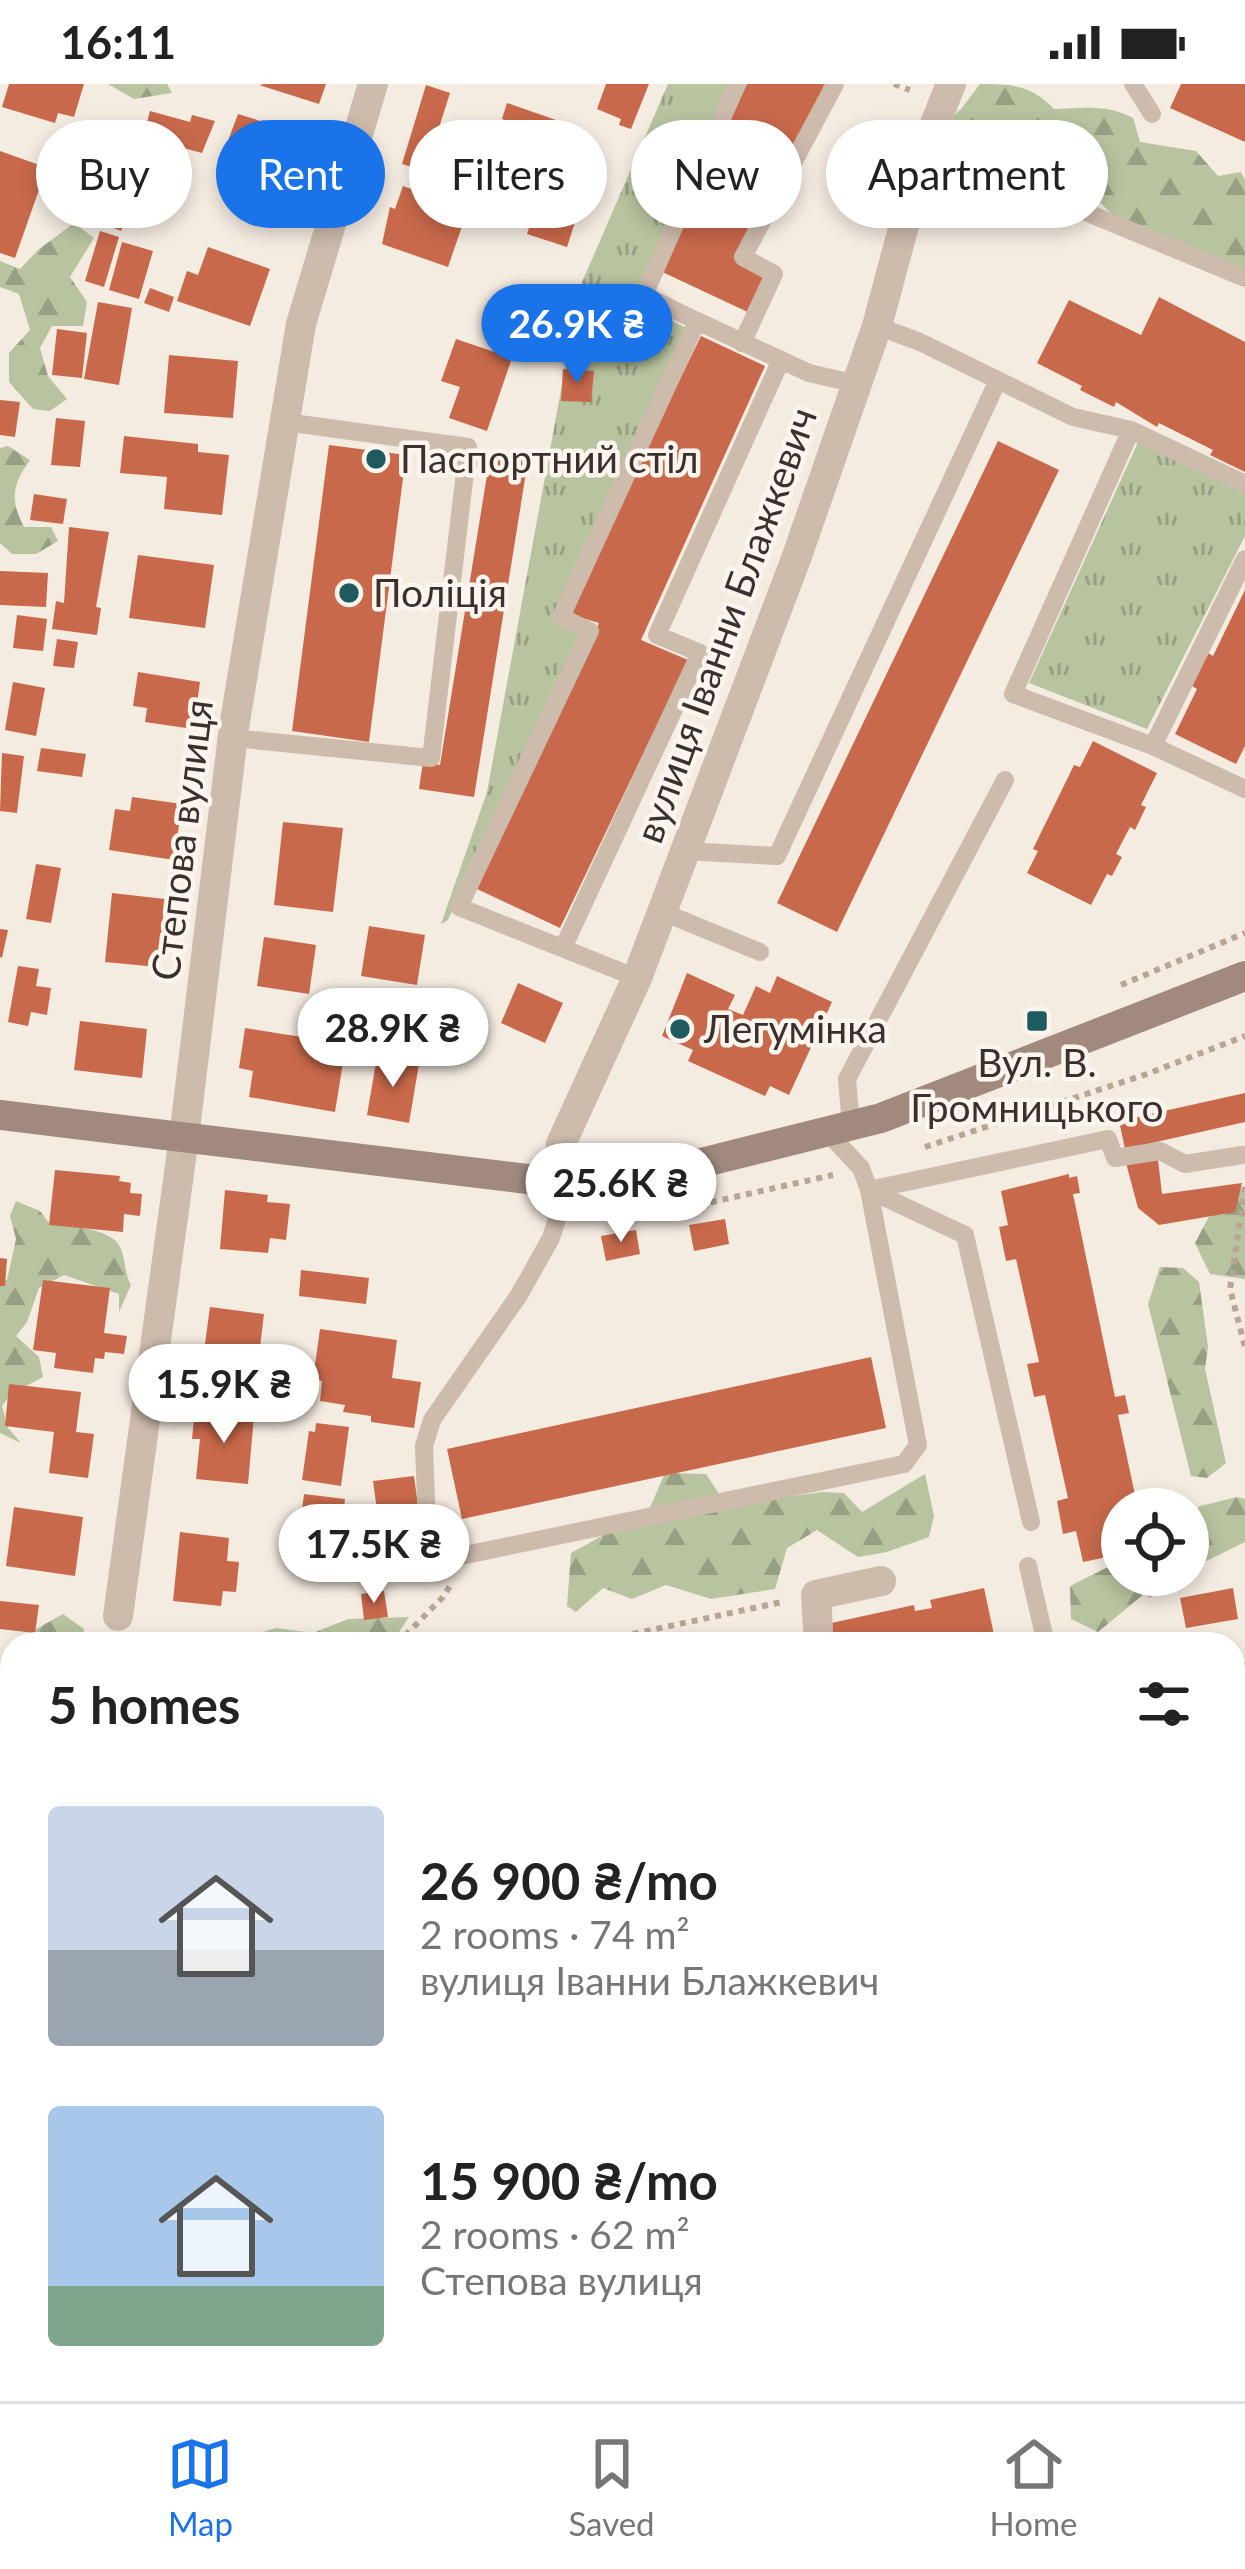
<!DOCTYPE html>
<html lang="en">
<head>
<meta charset="utf-8">
<style>
  body { margin:0; font-family:Lato,sans-serif; background:#f2f2f2; color:#222; height:100vh; display:flex; flex-direction:column; font-size:45px; white-space:nowrap }
  * { box-sizing:border-box; margin:0 }
  p { font-size:39px; color:#767676 }
  .icon { flex:none; width:66px; height:66px; fill:none; stroke:currentColor; stroke-width:2; stroke-linecap:round; stroke-linejoin:round }
  .map { position:relative; flex:1; overflow:hidden }
  .panel { position:absolute; left:0px; top:1548px; width:1245px; height:771px; display:flex; flex-direction:column; background:#fff; border-radius:36px 36px 0 0; box-shadow:0 6px 18px #0003 }
  .panel>* { flex:none }
  .guide { position:absolute; left:36px; top:36px; width:1173px; height:108px; display:flex; gap:24px }
  .tools { position:absolute; left:1101px; top:1404px; display:grid; gap:24px }
  .tools a { display:grid; place-items:center; width:108px; height:108px; border-radius:50%; background:#fff; box-shadow:0 6px 18px #0003; font-size:60px }
  .price { position:absolute; translate:-50% -102px; padding:0 27px; border-radius:42px; background:#fff; color:#222; font-size:39px; line-height:78px; filter:drop-shadow(0 3px 6px #0008) }
  .price::after { content:''; position:absolute; left:50%; top:72px; width:36px; height:27px; margin-left:-18px; background:inherit; clip-path:polygon(0 0,100% 0,50% 100%) }
  .price.current { background:#1a73e8; color:#fff }
  ul { padding:0; list-style:none }
  li { display:flex; align-items:center; gap:36px; height:300px; padding:0 48px }
  li span { display:grid; place-items:center; flex:none; width:336px; height:240px; border-radius:12px; color:#555 }
  li>.icon { margin-inline-start:auto }
  span .icon { width:144px; height:144px; fill:#fffc; stroke-width:1 }
  li b { font-size:51px }
  h2 { display:flex; justify-content:space-between; align-items:center; height:144px; padding:0 48px; font-size:51px }
  .tag { padding:0 42px; border-radius:54px; background:#fff; box-shadow:0 6px 18px #0003; font-size:42px; line-height:108px }
  .tag.current { background:#1a73e8; color:#fff }
  .status { display:flex; justify-content:space-between; align-items:center; height:84px; padding:0 60px; background:#fff; direction:ltr }
  .status svg { height:33px; fill:currentColor }
  .menu { display:flex; justify-content:space-around; align-items:center; height:168px; border-top:3px solid #e0e0e0; background:#fff; font-size:33px; color:#767676 }
  .menu a { display:grid; justify-items:center; gap:6px }
  .menu .current { color:#1a73e8 }
  .map>svg:first-child { display:block }
  .grass { fill:url(#grass-tufts) }
  .forest { fill:url(#forest-firs) }
  .building { fill:#c8694b }
  .lines { fill:none; stroke-linecap:round; stroke-linejoin:round }
  .path { stroke:#b9a596; stroke-width:6; stroke-dasharray:6 6; stroke-linecap:butt }
  .lane { stroke:#cdbbac; stroke-width:18 }
  .street { stroke:#cdbbac; stroke-width:30 }
  .secondary { stroke:#a18a7d; stroke-width:30 }
  .poi-dot { fill:#1f5a5e; stroke:#fbf5ee; stroke-width:4.5 }
  .labels { text-anchor:middle; stroke-width:9; stroke-linejoin:round; paint-order:stroke }
  .poi-label { font-size:39px; fill:#3b302b; stroke:#fbf5ee; text-anchor:start }
  .street-label { font-size:39px; fill:#3b302b; stroke:#fbf5ee }
</style>
</head>
<body>
<div class="status"><b>16:11</b><svg viewBox="0 0 49 12"><path d="M0 12V9h3v3zM5 12V6h3v6zM10 12V3h3v9zM15 12V0h3v12zM26 1h20v11H26zM47 4h2v5h-2z"/></svg></div>
<div class="map">
<svg width="1245" height="2317" viewBox="0 0 1245 2317">
  <defs>
    <pattern id="grass-tufts" width="24" height="20" patternUnits="userSpaceOnUse" patternTransform="scale(3)"><rect width="24" height="20" fill="#b8c4a0"/><path d="M3 7l-1-3M5 7V3M7 7l1-3M15 17l-1-3M17 17v-4M19 17l1-3" fill="none" stroke="#97a083"/></pattern>
    <pattern id="forest-firs" width="22" height="20" patternUnits="userSpaceOnUse" patternTransform="scale(3)"><rect width="22" height="20" fill="#b8c4a0"/><path d="M5 1l3.5 6h-7zM16 11l3.5 6h-7z" fill="#97a083"/></pattern>
  </defs>
  <rect width="100%" height="100%" fill="#f4ebe1"/>
  <path class="grass" d="M 668,0 L 731,0 L 639,219 L 686,244 L 580,547 L 448,836 L 441,840 L 487,708 L 580,203 Z
    M 1139,356 L 1245,408 L 1245,452 L 1147,645 L 1029,599 Z"/>
  <path class="forest" d="M 108,0 L 167,0 L 172,9 L 134,15 Z
    M 980,0 C 1012,0 1031,1 1054,25 C 1081,24 1108,20 1133,34 L 1140,58 L 1196,67 L 1218,92 L 1241,88 L 1245,96 L 1245,196 L 1114,133 L 1082,99 L 1071,95 L 1051,105 L 980,63 L 944,56 L 936,48 L 961,25 Z
    M 74,139 L 94,154 L 70,193 L 87,218 L 83,242 L 52,242 L 40,264 L 48,292 L 67,315 L 50,327 L 33,325 L 9,298 L 9,269 L 30,246 L 19,210 L 0,203 L 0,177 L 20,185 L 38,166 Z
    M 8,362 L 30,376 C 12,401 10,416 24,443 L 51,443 L 58,457 L 36,470 L 12,470 L 0,459 L 0,364 Z
    M 1245,1102 L 1245,1195 L 1210,1190 L 1195,1159 L 1214,1123 Z
    M 16,1117 L 40,1127 L 49,1139 C 68,1143 111,1143 120,1163 C 126,1176 124,1188 131,1201 L 119,1228 L 119,1210 L 64,1191 L 39,1204 L 27,1238 L 16,1252 L 39,1273 L 43,1293 L 11,1310 L 2,1322 L 8,1344 L 21,1359 L 0,1349 L 0,1196 L 7,1196 L 16,1155 L 10,1132 Z
    M 1160,1183 L 1183,1184 L 1199,1198 L 1208,1263 L 1205,1285 L 1226,1379 L 1207,1394 L 1191,1392 L 1148,1220 Z
    M 665,1389 L 706,1390 L 727,1422 L 822,1408 L 844,1409 L 862,1428 L 925,1390 L 934,1432 L 929,1453 L 887,1468 L 858,1473 L 817,1446 L 787,1464 L 775,1505 L 711,1515 L 666,1501 L 632,1515 L 603,1504 L 576,1528 L 567,1522 L 571,1469 L 649,1426 Z
    M 1237,1413 L 1245,1415 L 1245,1458 L 1188,1486 L 1188,1432 L 1200,1422 Z
    M 1122,1476 L 1122,1491 L 1181,1491 L 1150,1514 L 1144,1510 L 1098,1548 L 1071,1535 L 1070,1502 Z
    M 63,1530 L 84,1545 L 81,1560 L 12,1560 L 12,1570 L 8,1561 Z
    M 409,1533 L 391,1560 L 222,1560 L 276,1544 L 313,1549 L 348,1535 Z
    M 10,1582 L 12,1655 L 0,1659 L 0,1583 Z
    M 0,2054 L 4,2063 L 12,2059 L 12,2129 L 0,2123 Z
    M 12,2296 L 12,2307 L 23,2307 L 29,2314 L 60,2307 L 152,2307 L 156,2317 L 0,2317 L 0,2305 Z"/>
  <path class="building" d="M 9,0 L 84,0 L 74,33 L 58,29 L 55,39 L 2,23 Z
    M 265,0 L 326,0 L 319,20 L 259,1 Z
    M 606,0 L 649,0 L 631,45 L 619,41 L 621,35 L 597,25 Z
    M 747,0 L 827,0 L 738,174 L 772,191 L 752,230 L 658,186 Z
    M 1181,0 L 1245,0 L 1245,58 L 1170,24 Z
    M 426,1 L 450,9 L 436,53 L 487,69 L 476,103 L 402,80 Z
    M 507,19 L 556,36 L 548,55 L 531,49 L 533,45 L 502,35 Z
    M 150,27 L 190,38 L 192,31 L 215,37 L 202,69 L 143,53 Z
    M 238,30 L 312,53 L 289,117 L 262,108 L 258,116 L 226,105 L 236,75 L 223,70 Z
    M 122,55 L 148,65 L 135,99 L 109,89 Z
    M 160,59 L 179,66 L 163,111 L 143,104 Z
    M 0,67 L 56,87 L 49,106 L 40,103 L 15,174 L 0,169 Z
    M 99,95 L 135,109 L 121,147 L 84,132 Z
    M 403,102 L 468,125 L 448,183 L 382,160 L 390,123 L 395,125 Z
    M 141,108 L 154,112 L 146,138 L 133,134 Z
    M 535,125 L 575,138 L 567,163 L 527,150 Z
    M 100,147 L 119,153 L 104,203 L 85,197 Z
    M 122,158 L 153,167 L 139,215 L 109,206 Z
    M 208,163 L 270,185 L 250,242 L 177,217 L 187,187 L 198,191 Z
    M 150,204 L 174,213 L 169,228 L 144,219 Z
    M 1159,213 L 1245,258 L 1245,388 L 1210,371 L 1213,366 L 1159,339 L 1157,343 L 1116,318 L 1114,323 L 1080,306 L 1082,302 L 1037,279 L 1069,216 L 1141,251 Z
    M 588,216 L 618,227 L 599,277 L 568,265 Z
    M 98,218 L 132,224 L 119,301 L 84,295 Z
    M 57,245 L 87,249 L 82,294 L 52,291 Z
    M 701,252 L 765,282 L 641,556 L 688,576 L 560,844 L 477,805 L 599,539 L 566,529 Z
    M 456,255 L 512,274 L 487,347 L 449,334 L 460,303 L 441,297 Z
    M 169,271 L 238,277 L 233,334 L 164,329 Z
    M 563,285 L 594,287 L 591,318 L 561,317 Z
    M 0,316 L 20,318 L 15,353 L 0,351 Z
    M 56,334 L 85,337 L 80,383 L 51,381 Z
    M 124,352 L 198,360 L 198,368 L 229,371 L 222,431 L 164,425 L 167,393 L 120,389 Z
    M 998,357 L 1059,386 L 837,848 L 777,819 Z
    M 329,361 L 406,371 L 369,658 L 292,647 Z
    M 478,368 L 528,376 L 474,713 L 419,705 L 423,678 L 440,681 L 488,385 L 475,383 Z
    M 34,410 L 67,415 L 63,440 L 30,436 Z
    M 69,443 L 109,448 L 96,523 L 101,524 L 97,551 L 52,545 L 56,517 L 64,519 Z
    M 138,471 L 214,481 L 205,544 L 129,534 Z
    M 0,487 L 48,489 L 46,523 L 0,521 Z
    M 1245,506 L 1245,662 L 1236,680 L 1175,650 L 1197,605 L 1192,602 L 1208,569 L 1213,572 Z
    M 17,531 L 47,535 L 43,567 L 13,564 Z
    M 57,555 L 78,558 L 74,584 L 53,582 Z
    M 138,588 L 200,598 L 193,645 L 145,638 L 147,624 L 133,622 Z
    M 13,598 L 45,604 L 36,652 L 5,646 Z
    M 1093,657 L 1157,689 L 1141,721 L 1146,723 L 1135,746 L 1130,743 L 1116,770 L 1122,773 L 1112,792 L 1107,790 L 1091,821 L 1027,789 L 1038,767 L 1033,765 L 1074,681 L 1080,683 Z
    M 41,664 L 86,670 L 82,693 L 37,687 Z
    M 2,669 L 24,672 L 17,729 L 0,727 Z
    M 132,713 L 182,720 L 174,776 L 109,766 L 115,725 L 130,727 Z
    M 283,738 L 343,744 L 333,828 L 274,821 Z
    M 36,780 L 61,784 L 51,839 L 26,835 Z
    M 112,809 L 165,815 L 158,883 L 105,878 Z
    M 369,842 L 425,851 L 417,901 L 361,892 Z
    M 0,845 L 8,846 L 2,874 L 0,873 Z
    M 264,853 L 316,861 L 309,910 L 257,902 Z
    M 18,882 L 39,885 L 36,902 L 51,904 L 47,931 L 31,928 L 28,942 L 8,938 Z
    M 687,889 L 735,911 L 728,925 L 743,931 L 756,902 L 770,909 L 777,892 L 832,918 L 789,1011 L 770,1002 L 765,1012 L 688,977 L 693,966 L 662,952 Z
    M 518,899 L 563,919 L 545,959 L 501,939 Z
    M 446,918 L 467,920 L 464,943 L 443,941 Z
    M 80,937 L 147,945 L 142,994 L 74,986 Z
    M 245,944 L 346,960 L 335,1028 L 249,1013 L 253,987 L 239,984 Z
    M 377,973 L 419,980 L 409,1039 L 367,1031 Z
    M 1245,1009 L 1245,1038 L 1125,1065 L 1119,1037 Z
    M 1158,1076 L 1162,1110 L 1242,1099 L 1235,1128 L 1159,1141 L 1138,1124 L 1126,1079 Z
    M 55,1086 L 120,1092 L 119,1097 L 131,1099 L 130,1109 L 142,1110 L 140,1132 L 124,1130 L 123,1148 L 49,1141 Z
    M 1069,1090 L 1069,1094 L 1077,1092 L 1080,1109 L 1073,1110 L 1115,1313 L 1125,1311 L 1129,1329 L 1118,1331 L 1138,1425 L 1122,1425 L 1122,1470 L 1083,1478 L 1076,1447 L 1063,1450 L 1057,1417 L 1068,1414 L 1045,1311 L 1034,1313 L 1027,1280 L 1039,1278 L 1016,1175 L 1006,1177 L 999,1143 L 1008,1141 L 1001,1107 Z
    M 225,1106 L 268,1111 L 267,1118 L 290,1120 L 286,1156 L 270,1154 L 268,1169 L 220,1165 Z
    M 725,1135 L 729,1160 L 694,1167 L 689,1141 Z
    M 636,1146 L 640,1170 L 606,1177 L 601,1152 Z
    M 0,1174 L 7,1175 L 5,1202 L 0,1202 Z
    M 301,1186 L 369,1194 L 366,1220 L 299,1212 Z
    M 43,1196 L 110,1204 L 104,1249 L 127,1252 L 124,1270 L 105,1268 L 104,1275 L 95,1274 L 93,1289 L 54,1284 L 56,1269 L 33,1266 Z
    M 210,1223 L 264,1230 L 256,1296 L 201,1289 Z
    M 320,1245 L 397,1256 L 392,1294 L 421,1298 L 414,1344 L 371,1338 L 371,1332 L 343,1328 L 345,1321 L 320,1317 L 322,1297 L 313,1295 Z
    M 871,1273 L 886,1344 L 462,1435 L 447,1365 Z
    M 9,1300 L 81,1308 L 76,1348 L 94,1350 L 88,1394 L 49,1389 L 54,1348 L 5,1342 Z
    M 195,1326 L 254,1332 L 248,1400 L 196,1395 L 200,1355 L 192,1355 Z
    M 316,1339 L 349,1343 L 341,1402 L 302,1396 L 309,1347 L 315,1348 Z
    M 414,1392 L 419,1429 L 378,1434 L 373,1397 Z
    M 304,1410 L 345,1415 L 341,1446 L 300,1441 Z
    M 14,1423 L 83,1433 L 75,1492 L 6,1482 Z
    M 180,1448 L 229,1454 L 227,1477 L 239,1478 L 236,1508 L 223,1507 L 221,1522 L 173,1517 Z
    M 300,1449 L 339,1454 L 334,1488 L 295,1483 Z
    M 984,1504 L 996,1560 L 794,1560 L 793,1553 L 828,1546 L 827,1540 L 914,1521 L 915,1527 L 932,1524 L 930,1516 Z
    M 1233,1504 L 1238,1535 L 1186,1544 L 1180,1514 Z
    M 384,1507 L 388,1533 L 364,1536 L 361,1510 Z
    M 0,1517 L 39,1521 L 35,1549 L 0,1545 Z
    M 1245,1640 L 1245,1742 L 1233,1743 L 1233,1641 Z
    M 12,1672 L 12,1754 L 0,1757 L 0,1675 Z
    M 1233,1809 L 1238,1813 L 1242,1837 L 1233,1838 Z
    M 1233,1935 L 1245,1937 L 1245,2068 L 1233,2066 Z
    M 12,1938 L 12,2036 L 0,2039 L 0,1941 Z
    M 1245,2162 L 1245,2263 L 1233,2273 L 1233,2172 Z
    M 177,2307 L 252,2307 L 254,2317 L 179,2317 Z
    M 420,2307 L 519,2307 L 521,2317 L 422,2317 Z
    M 785,2307 L 908,2307 L 908,2317 L 785,2317 Z
    M 1114,2307 L 1192,2307 L 1180,2317 L 1123,2317 Z"/>
  <g class="lines">
    <path class="path" d="M 894,0 L 910,6
      M 1121,901 L 1245,849
      M 925,1063 L 1147,990 L 1245,952
      M 1245,1103 L 1230,1205 L 1245,1263
      M 592,1133 L 672,1127 L 833,1091
      M 397,1560 L 443,1513 L 452,1499
      M 586,1560 L 782,1518"/>
    <path class="lane" d="M 1133,0 L 1152,30
      M 924,67 L 1030,105 L 1245,194
      M 697,237 L 644,211 L 737,0
      M 877,242 L 920,258 L 1073,333 L 1131,346 L 1013,610 L 1153,662
      M 742,259 L 774,190 L 743,173 L 835,0
      M 1131,346 L 1245,400
      M 1245,475 L 1153,662 L 1245,705
      M 233,654 L 431,674 L 468,363 L 285,338
      M 683,767 L 777,772 L 998,296
      M 660,827 L 760,868
      M 563,864 L 700,569 L 657,551 L 781,276
      M 637,894 L 459,823 L 590,547 L 561,533 L 697,237 L 809,289 L 857,300
      M 851,1042 L 847,995 L 1005,696
      M 568,1100 L 551,1154 L 519,1211 L 432,1336 L 424,1362 L 428,1469 L 451,1474 L 904,1380 L 918,1361 L 869,1106 L 861,1084 L 827,1048
      M 869,1106 L 965,1151 L 1031,1438
      M 869,1106 L 1108,1055 L 1115,1074 L 1160,1067 L 1185,1080 L 1242,1071
      M 1028,1482 L 1046,1560
      M 1233,1582 L 1245,1588
      M 1233,1784 L 1245,1790
      M 0,1803 L 12,1801
      M 0,1914 L 12,1912
      M 0,2085 L 12,2083
      M 1233,2131 L 1245,2120
      M 0,2289 L 12,2287
      M 129,2307 L 132,2317
      M 302,2307 L 305,2317
      M 759,2317 L 762,2307
      M 1032,2317 L 1043,2307"/>
    <path class="street" d="M 568,1100 L 561,1060 L 637,894 L 797,472 L 877,242 L 924,67 L 951,0
      M 118,1532 L 184,1053 L 234,643 L 301,240 L 373,0
      M 818,1545 L 816,1511 L 881,1497"/>
    <path class="secondary" d="M 0,1031 L 568,1100 L 697,1080 L 881,1034 L 1245,892"/>
  </g>
  <g class="poi-dot">
    <circle cx="376" cy="375" r="12"/>
    <circle cx="349" cy="509" r="12"/>
    <rect x="1025" y="925" width="24" height="24" rx="6"/>
    <circle cx="680" cy="945" r="12"/>
  </g>
  <g class="labels">
    <g class="poi-label">
      <text x="400" y="389">Паспортний стіл</text>
      <text x="373" y="523">Поліція</text>
      <text x="704" y="959">Легумінка</text>
      <text x="1037" y="993" text-anchor="middle">Вул. В.<tspan x="1037" dy="45">Громницького</tspan></text>
    </g>
    <g class="street-label">
      <text transform="translate(726 541) rotate(-70)" y="14">вулиця Іванни Блажкевич</text>
      <text transform="translate(182 756) rotate(-83)" y="14">Степова вулиця</text>
    </g>
  </g>
</svg>
<div class="tools">
<a><svg class="icon" aria-label="locate" viewBox="0 0 24 24"><circle cx="12" cy="12" r="6"/><path d="M12 2v4M12 18v4M2 12h4M18 12h4"/></svg></a>
</div>
<b class="price current" style="left:577px;top:302px">26.9K ₴</b>
<b class="price" style="left:393px;top:1006px">28.9K ₴</b>
<b class="price" style="left:621px;top:1161px">25.6K ₴</b>
<b class="price" style="left:224px;top:1362px">15.9K ₴</b>
<b class="price" style="left:374px;top:1522px">17.5K ₴</b>
<div class="guide">
<a class="tag">Buy</a>
<a class="tag current">Rent</a>
<a class="tag">Filters</a>
<a class="tag">New</a>
<a class="tag">Apartment</a>
</div>
<section class="panel">
<h2>5 homes<svg class="icon" aria-label="filters" viewBox="0 0 24 24"><path d="M4 7h16M4 17h16"/><circle cx="9" cy="7" r="2"/><circle cx="15" cy="17" r="2"/></svg></h2>
<ul>
<li><span style="background:linear-gradient(#c9d6e8 60%,#9aa5b1 0)"><svg class="icon" aria-label="home" viewBox="0 0 24 24"><path d="M3 11l9-7 9 7M6 9v11h12V9"/></svg></span><div><b>26 900 ₴/mo</b><p>2 rooms · 74 m²</p><p>вулиця Іванни Блажкевич</p></div></li>
<li><span style="background:linear-gradient(#a9c7e8 75%,#7fa58c 0)"><svg class="icon" aria-label="home" viewBox="0 0 24 24"><path d="M3 11l9-7 9 7M6 9v11h12V9"/></svg></span><div><b>15 900 ₴/mo</b><p>2 rooms · 62 m²</p><p>Степова вулиця</p></div></li>
</ul>
</section>
</div>
<nav class="menu">
<a class="current"><svg class="icon" aria-label="map" viewBox="0 0 24 24"><path d="M3 6l6-2 6 2 6-2v14l-6 2-6-2-6 2zM9 4v14M15 6v14"/></svg>Map</a>
<a><svg class="icon" aria-label="saved" viewBox="0 0 24 24"><path d="M7 4h10v16l-5-4-5 4z"/></svg>Saved</a>
<a><svg class="icon" aria-label="home" viewBox="0 0 24 24"><path d="M3 11l9-7 9 7M6 9v11h12V9"/></svg>Home</a>
</nav>
</body>
</html>
